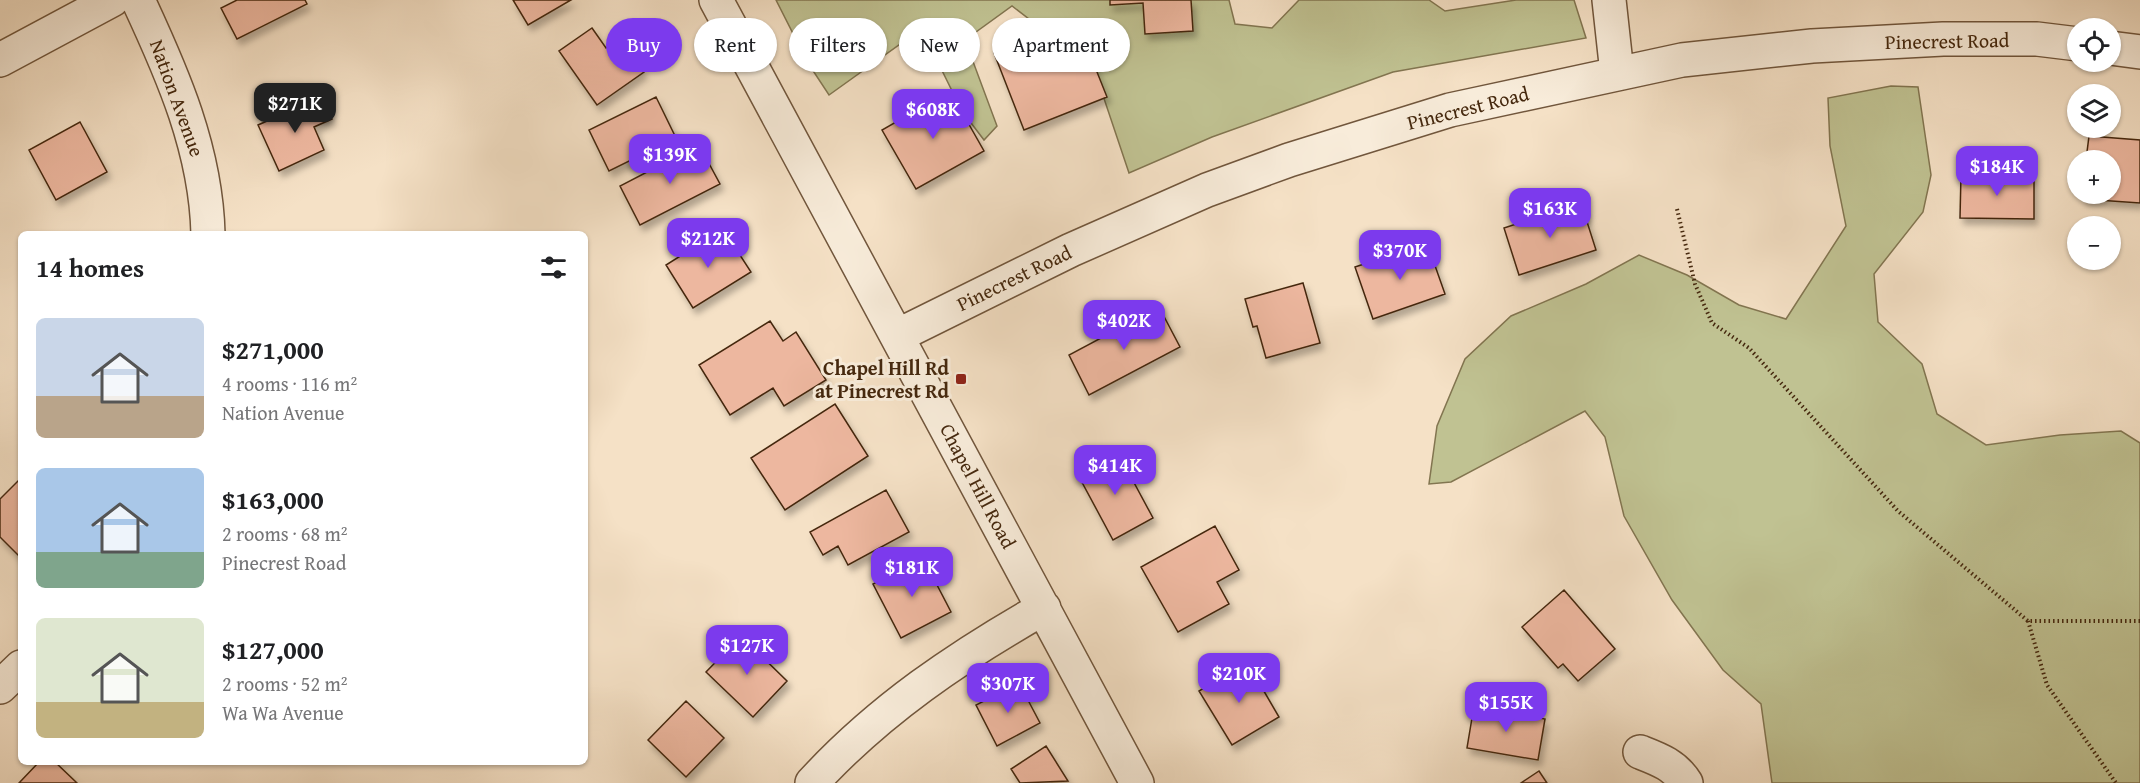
<!DOCTYPE html>
<html lang="en">
<head>
<meta charset="utf-8">
<style>
  body { margin:0; font-family:"Gentium Book Plus",serif; background:#f6f6f6; color:#202124; height:100vh; display:flex; flex-direction:column; font-size:22px; white-space:nowrap }
  * { box-sizing:border-box; margin:0 }
  p { font-size:20px; color:#757577 }
  .icon { flex:none; width:33px; height:33px; fill:none; stroke:currentColor; stroke-width:2; stroke-linecap:round; stroke-linejoin:round }
  .map { position:relative; flex:1; overflow:hidden }
  .sheet { position:absolute; left:18px; top:231px; width:570px; height:534px; display:flex; flex-direction:column; background:#fff; border-radius:9px; box-shadow:0 2px 4px #0004 }
  .sheet>* { flex:none }
  .top-card { position:absolute; left:606px; top:18px; width:570px; height:54px; display:flex; gap:12px }
  .fabs { position:absolute; left:2067px; top:18px; display:grid; gap:12px }
  .fabs a { display:grid; place-items:center; width:54px; height:54px; border-radius:50%; background:#fff; box-shadow:0 2px 4px #0004; font-size:30px }
  .price { position:absolute; translate:-50% -51px; padding:0 14px; border-radius:12px; background:#7c3aed; color:#fff; font-size:20px; line-height:39px; filter:drop-shadow(0 2px 3px #0008) }
  .price::after { content:''; position:absolute; left:50%; top:36px; width:18px; height:14px; margin-left:-9px; background:inherit; clip-path:polygon(0 0,100% 0,50% 100%) }
  .price.active { background:#222; color:#fff }
  ul { padding:0; list-style:none }
  li { display:flex; align-items:center; gap:18px; height:150px; padding:0 18px }
  li span { display:grid; place-items:center; flex:none; width:168px; height:120px; border-radius:9px; color:#555 }
  li>.icon { margin-inline-start:auto }
  span .icon { width:72px; height:72px; fill:#fffc; stroke-width:1 }
  li b { font-size:26px }
  h2 { display:flex; justify-content:space-between; align-items:center; height:72px; padding:0 18px; font-size:26px }
  .chip { padding:0 21px; border-radius:27px; background:#fff; box-shadow:0 2px 4px #0004; font-size:21px; line-height:54px }
  .chip.active { background:#7c3aed; color:#fff }
  .map>svg:first-child { display:block }
  .green { fill:#c0c292; stroke:#827550; stroke-width:1.5 }
  .building { fill:#edb79f; stroke:#45280e; stroke-width:1.5; filter:url(#shadow) }
  .lines { fill:none; stroke-linecap:round; stroke-linejoin:round }
  .minor-casing { stroke:#71563c; stroke-width:36 }
  .path { stroke:#45280e; stroke-width:4; stroke-dasharray:1.5 3; stroke-linecap:butt }
  .minor { stroke:#f8ecda; stroke-width:33 }
  .poi-dot { fill:#8f2418; stroke:#f8ecda; stroke-width:2 }
  .labels { text-anchor:middle; stroke-width:6; stroke-linejoin:round; paint-order:stroke }
  .street-label { font-size:20px; fill:#45280e; stroke:#f8ecda }
  .poi-label { font-size:20px; font-weight:bold; fill:#45280e; stroke:#f8ecda; text-anchor:end }
</style>
</head>
<body>
<div class="map">
<svg width="2140" height="783" viewBox="0 0 2140 783">
  <defs>
    <filter id="shadow"><feDropShadow dx="3.5" dy="6" stdDeviation="3" flood-color="#0004"/></filter>
  </defs>
  <rect width="100%" height="100%" fill="#f5e1c6"/>
  <filter id="stains"><feTurbulence type="fractalNoise" baseFrequency=".00333" numOctaves="4"/><feColorMatrix values="0 0 0 0 .2 0 0 0 0 .09 0 0 0 0 .02 0 0 0 .5 -.17"/></filter>
  <radialGradient id="worn" r=".72"><stop offset=".6" stop-color="#630" stop-opacity="0"/><stop offset="1" stop-color="#630" stop-opacity=".3"/></radialGradient>
  <path class="green" d="M 776,0 L 1229,0 L 1235,24 L 1272,28 L 1299,0 L 1429,0 L 1445,11 L 1516,0 L 1574,0 L 1586,38 L 1393,72 L 1212,137 L 1129,173 L 1081,30 L 1055,39 L 1012,6 L 965,40 L 997,126 L 984,140 L 962,111 L 923,32 L 899,45 L 829,95 L 808,63 Z
    M 1891,86 L 1918,87 L 1931,175 L 1923,212 L 1874,274 L 1878,322 L 1922,364 L 1937,414 L 1986,445 L 2060,435 L 2121,431 L 2140,443 L 2140,783 L 1772,783 L 1761,704 L 1723,670 L 1672,600 L 1624,516 L 1605,437 L 1585,411 L 1451,482 L 1429,484 L 1437,426 L 1465,359 L 1511,316 L 1586,284 L 1639,255 L 1687,275 L 1739,305 L 1786,319 L 1846,226 L 1830,146 L 1828,98 Z"/>
  <path class="building" d="M 237,0 L 305,0 L 307,4 L 237,39 L 221,8 Z
    M 513,0 L 571,0 L 528,25 Z
    M 1110,0 L 1191,0 L 1193,31 L 1145,34 L 1143,3 L 1110,5 Z
    M 592,28 L 606,48 L 620,38 L 644,72 L 597,105 L 559,51 Z
    M 1017,44 L 1028,71 L 1087,47 L 1107,97 L 1024,130 L 994,53 Z
    M 950,91 L 984,151 L 916,189 L 882,130 Z
    M 322,97 L 332,119 L 314,127 L 324,150 L 279,171 L 258,125 Z
    M 656,97 L 676,138 L 609,171 L 589,130 Z
    M 80,122 L 107,172 L 56,200 L 29,150 Z
    M 2089,136 L 2140,140 L 2140,203 L 2083,199 L 2083,194 L 2110,194 L 2110,160 L 2086,160 Z
    M 699,145 L 720,184 L 640,225 L 620,186 Z
    M 1961,175 L 2034,176 L 2034,219 L 1960,218 Z
    M 1581,203 L 1596,250 L 1519,275 L 1504,228 Z
    M 723,229 L 751,272 L 693,308 L 666,265 Z
    M 1427,243 L 1445,294 L 1373,319 L 1355,267 Z
    M 1303,283 L 1320,343 L 1266,358 L 1257,326 L 1253,327 L 1245,299 Z
    M 1159,307 L 1180,347 L 1089,395 L 1069,355 Z
    M 770,321 L 783,341 L 796,332 L 826,380 L 784,406 L 773,388 L 730,415 L 699,365 Z
    M 835,404 L 868,456 L 785,510 L 751,458 Z
    M 1117,451 L 1153,518 L 1113,540 L 1077,473 Z
    M 21,478 L 21,554 L 19,556 L 0,537 L 0,499 Z
    M 886,490 L 909,532 L 848,565 L 838,546 L 823,555 L 810,532 Z
    M 1215,526 L 1239,570 L 1217,582 L 1229,604 L 1178,632 L 1141,567 Z
    M 923,558 L 951,612 L 901,638 L 873,584 Z
    M 1564,590 L 1615,649 L 1578,681 L 1563,664 L 1558,668 L 1522,627 Z
    M 741,636 L 787,681 L 753,717 L 706,672 Z
    M 1247,662 L 1279,717 L 1232,745 L 1199,691 Z
    M 1019,683 L 1040,723 L 997,746 L 976,705 Z
    M 686,701 L 724,738 L 686,777 L 648,740 Z
    M 1474,706 L 1545,719 L 1538,760 L 1467,748 Z
    M 1046,746 L 1068,781 L 1020,783 L 1011,769 Z
    M 39,762 L 55,762 L 77,783 L 19,783 Z
    M 1539,771 L 1547,783 L 1521,783 Z"/>
  <g class="lines">
    <g class="minor-casing">
      <path id="minor" d="M 138,0 C 173,75 206,150 208,234
        M 716,0 L 1137,783
        M 1609,0 L 1617,73
        M 2110,48 L 2140,52
        M 0,60 L 112,0
        M 897,336 L 1071,250 L 1207,190 L 1289,160 L 1450,110 L 1682,60 L 1812,46 L 1943,39 L 2037,39 L 2078,44
        M 0,687 L 21,667
        M 1640,752 C 1658,759 1675,765 1686,783
        M 812,783 C 879,710 959,656 1044,608"/>
    </g>
    <path class="path" d="M 1677,209 L 1695,284 L 1712,323 L 1749,348 L 1898,511 L 2028,621 L 2140,621
      M 2028,621 L 2047,685 L 2116,783"/>
    <use href="#minor" class="minor"/>
  </g>
  <rect class="poi-dot" x="955" y="373" width="12" height="12" rx="3"/>
  <g class="labels">
    <g class="street-label">
      <text transform="translate(1947 41) rotate(-1)" y="7">Pinecrest Road</text>
      <text transform="translate(177 98) rotate(70)" y="7">Nation Avenue</text>
      <text transform="translate(1468 108) rotate(-14)" y="7">Pinecrest Road</text>
      <text transform="translate(1014 278) rotate(-26)" y="7">Pinecrest Road</text>
      <text transform="translate(978 486) rotate(62)" y="7">Chapel Hill Road</text>
    </g>
    <g class="poi-label">
      <text x="949" y="375">Chapel Hill Rd<tspan x="949" dy="23">at Pinecrest Rd</tspan></text>
    </g>
  </g>
  <rect width="100%" height="100%" filter="url(#stains)"/>
  <rect width="100%" height="100%" fill="url(#worn)"/>
</svg>
<div class="fabs">
<a><svg class="icon" aria-label="locate" viewBox="0 0 24 24"><circle cx="12" cy="12" r="6"/><path d="M12 2v4M12 18v4M2 12h4M18 12h4"/></svg></a>
<a><svg class="icon" aria-label="layers" viewBox="0 0 24 24"><path d="M12 4l9 5-9 5-9-5zM3 14l9 5 9-5"/></svg></a>
<a>+</a>
<a>−</a>
</div>
<b class="price active" style="left:295px;top:134px">$271K</b>
<b class="price" style="left:933px;top:140px">$608K</b>
<b class="price" style="left:670px;top:185px">$139K</b>
<b class="price" style="left:1997px;top:197px">$184K</b>
<b class="price" style="left:1550px;top:239px">$163K</b>
<b class="price" style="left:708px;top:269px">$212K</b>
<b class="price" style="left:1400px;top:281px">$370K</b>
<b class="price" style="left:1124px;top:351px">$402K</b>
<b class="price" style="left:1115px;top:496px">$414K</b>
<b class="price" style="left:912px;top:598px">$181K</b>
<b class="price" style="left:747px;top:676px">$127K</b>
<b class="price" style="left:1239px;top:704px">$210K</b>
<b class="price" style="left:1008px;top:714px">$307K</b>
<b class="price" style="left:1506px;top:733px">$155K</b>
<div class="top-card">
<a class="chip active">Buy</a>
<a class="chip">Rent</a>
<a class="chip">Filters</a>
<a class="chip">New</a>
<a class="chip">Apartment</a>
</div>
<section class="sheet">
<h2>14 homes<svg class="icon" aria-label="filters" viewBox="0 0 24 24"><path d="M4 7h16M4 17h16"/><circle cx="9" cy="7" r="2"/><circle cx="15" cy="17" r="2"/></svg></h2>
<ul>
<li><span style="background:linear-gradient(#c9d6e8 65%,#b9a48a 0)"><svg class="icon" aria-label="home" viewBox="0 0 24 24"><path d="M3 11l9-7 9 7M6 9v11h12V9"/></svg></span><div><b>$271,000</b><p>4 rooms · 116 m²</p><p>Nation Avenue</p></div></li>
<li><span style="background:linear-gradient(#a9c7e8 70%,#7fa58c 0)"><svg class="icon" aria-label="home" viewBox="0 0 24 24"><path d="M3 11l9-7 9 7M6 9v11h12V9"/></svg></span><div><b>$163,000</b><p>2 rooms · 68 m²</p><p>Pinecrest Road</p></div></li>
<li><span style="background:linear-gradient(#dfe7d0 70%,#c2b280 0)"><svg class="icon" aria-label="home" viewBox="0 0 24 24"><path d="M3 11l9-7 9 7M6 9v11h12V9"/></svg></span><div><b>$127,000</b><p>2 rooms · 52 m²</p><p>Wa Wa Avenue</p></div></li>
</ul>
</section>
</div>
</body>
</html>
